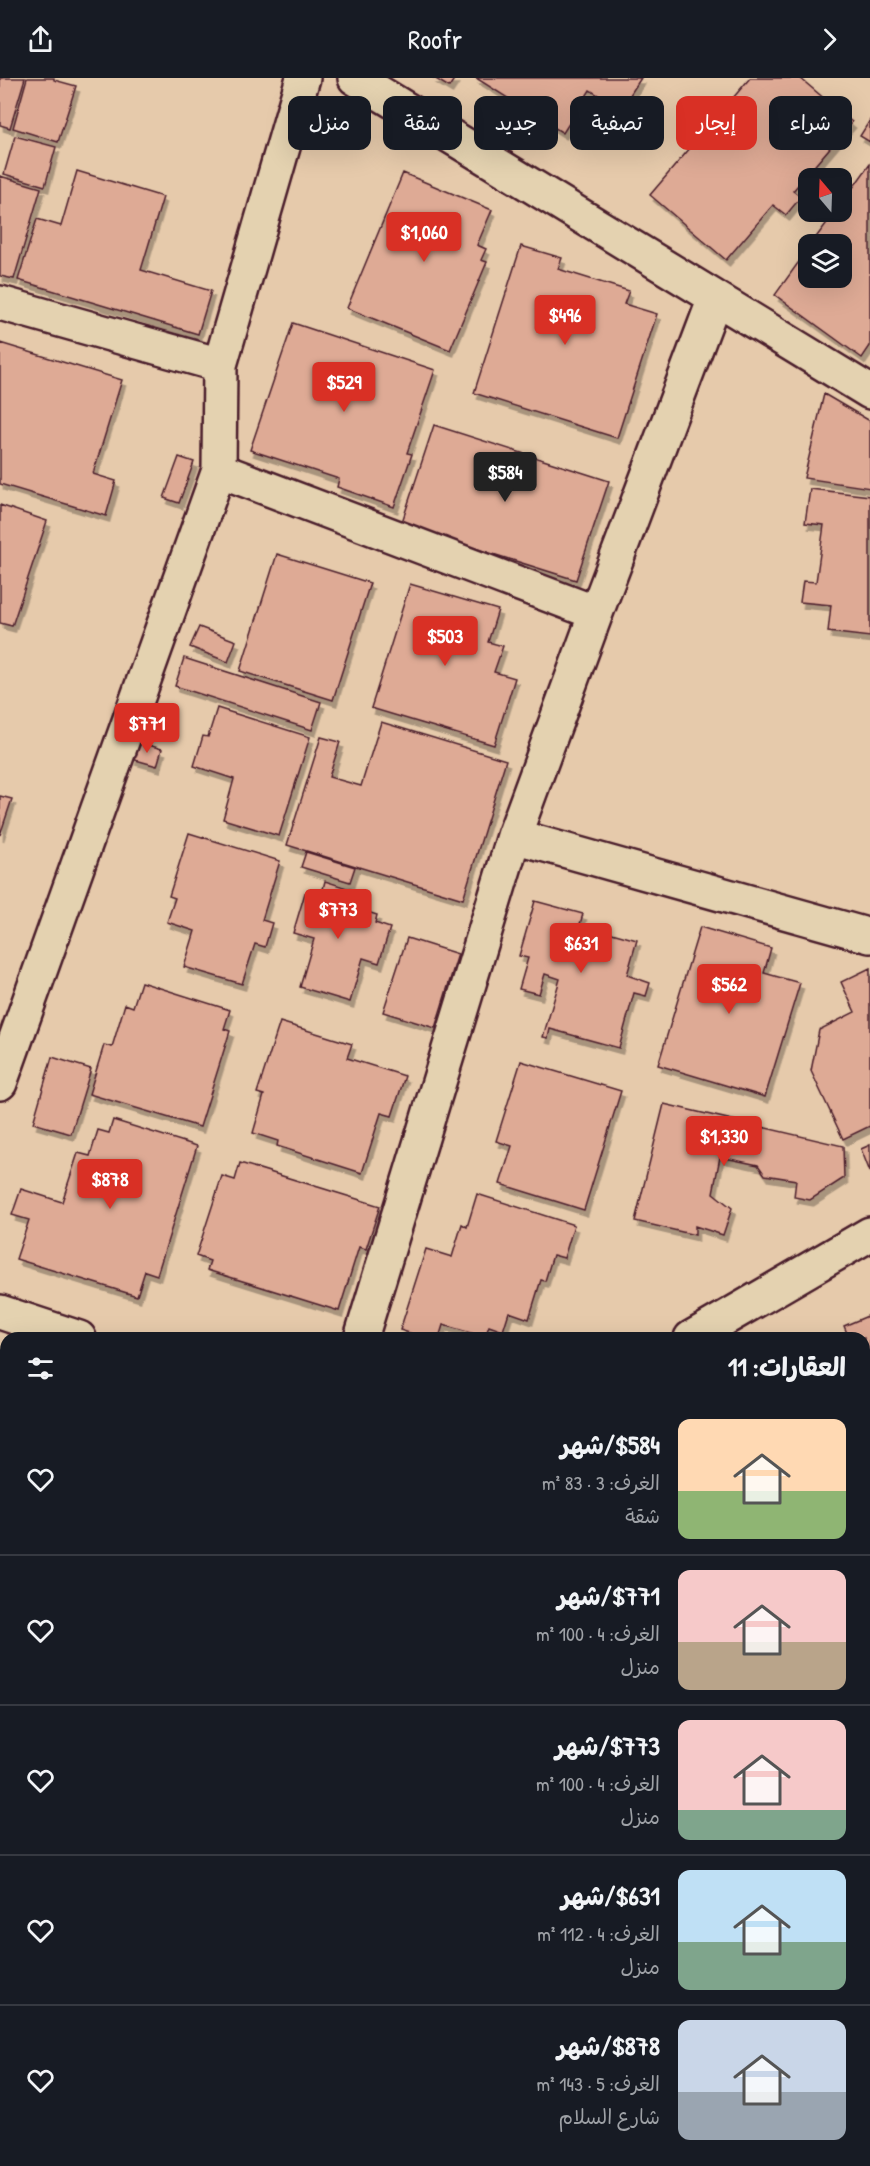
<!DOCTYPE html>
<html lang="ar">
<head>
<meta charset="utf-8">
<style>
  body { margin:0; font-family:"Patrick Hand","Playpen Sans Arabic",sans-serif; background:#20242c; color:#f1f3f6; direction:rtl; height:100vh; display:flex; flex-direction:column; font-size:22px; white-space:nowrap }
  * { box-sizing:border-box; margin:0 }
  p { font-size:20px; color:#9ea1a6 }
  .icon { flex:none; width:33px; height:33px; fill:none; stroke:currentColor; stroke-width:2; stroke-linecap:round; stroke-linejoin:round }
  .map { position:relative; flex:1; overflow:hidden; direction:ltr }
  .details { position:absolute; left:0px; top:1254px; width:870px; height:834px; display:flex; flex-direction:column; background:#171b24; border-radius:18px 18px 0 0; box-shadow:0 6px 24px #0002; direction:rtl }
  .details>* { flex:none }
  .hud { position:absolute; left:18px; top:18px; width:834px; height:54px; direction:rtl; display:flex; gap:12px }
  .needle { width:39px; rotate:341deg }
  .controls { position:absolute; left:798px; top:90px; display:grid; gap:12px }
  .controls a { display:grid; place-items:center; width:54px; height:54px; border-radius:12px; background:#171b24; box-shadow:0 6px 24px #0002; font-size:30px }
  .price { position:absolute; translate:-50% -51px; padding:0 14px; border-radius:6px; background:#d93025; color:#fff; font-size:20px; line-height:39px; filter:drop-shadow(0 2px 3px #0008) }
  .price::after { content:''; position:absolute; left:50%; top:36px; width:18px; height:14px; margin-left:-9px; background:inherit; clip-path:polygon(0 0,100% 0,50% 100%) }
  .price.active { background:#222; color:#fff }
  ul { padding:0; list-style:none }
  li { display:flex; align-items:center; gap:18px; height:150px; padding:0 24px }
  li+li { border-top:2px solid #363941 }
  li span { display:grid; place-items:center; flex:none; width:168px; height:120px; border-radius:12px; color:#555 }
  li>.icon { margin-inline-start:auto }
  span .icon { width:72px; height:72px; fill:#fffc; stroke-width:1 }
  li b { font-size:26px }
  h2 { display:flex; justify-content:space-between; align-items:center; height:72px; padding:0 24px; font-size:26px }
  .pill { padding:0 21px; border-radius:12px; background:#171b24; box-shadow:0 6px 24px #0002; font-size:21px; line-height:54px }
  .pill.active { background:#d93025; color:#fff }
  header { display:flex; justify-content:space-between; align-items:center; height:78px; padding:0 24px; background:#171b24; font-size:27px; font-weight:600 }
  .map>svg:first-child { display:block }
  .building { fill:#deaa95; stroke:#4a1f2b; stroke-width:1.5; filter:url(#shadow) }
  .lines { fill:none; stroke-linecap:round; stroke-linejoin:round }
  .street-casing { stroke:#4a1f2b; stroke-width:38 }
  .secondary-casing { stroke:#4a1f2b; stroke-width:38 }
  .street { stroke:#e4d2b0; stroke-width:33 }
  .secondary { stroke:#e4d2b0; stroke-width:33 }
</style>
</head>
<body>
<header><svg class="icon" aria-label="forward" viewBox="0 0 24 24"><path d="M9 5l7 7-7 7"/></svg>Roofr<svg class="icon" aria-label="share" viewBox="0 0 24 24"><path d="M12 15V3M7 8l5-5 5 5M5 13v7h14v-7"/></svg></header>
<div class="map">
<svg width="870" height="2088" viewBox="0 0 870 2088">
  <defs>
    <filter id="shadow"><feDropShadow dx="3.5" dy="6" stdDeviation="0" flood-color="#0004"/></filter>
  </defs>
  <rect width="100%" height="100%" fill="#e6caab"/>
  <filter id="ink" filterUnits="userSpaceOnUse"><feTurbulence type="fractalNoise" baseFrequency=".0167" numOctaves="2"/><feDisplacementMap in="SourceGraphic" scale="12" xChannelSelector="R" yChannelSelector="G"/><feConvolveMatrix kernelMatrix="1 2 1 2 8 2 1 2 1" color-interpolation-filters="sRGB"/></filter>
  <g filter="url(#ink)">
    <path class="building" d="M 0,0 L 25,0 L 10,50 L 0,47 Z
      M 27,0 L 54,0 L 54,2 L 76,8 L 58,64 L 13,50 Z
      M 434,0 L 455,0 L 449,9 Z
      M 476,0 L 641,0 L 621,31 L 590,12 L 563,55 Z
      M 750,0 L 800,0 L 852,44 L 793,113 L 801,119 L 786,137 L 773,127 L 726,182 L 650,117 Z
      M 870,42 L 870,64 L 860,58 Z
      M 15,58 L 56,69 L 45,108 L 4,96 Z
      M 870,86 L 870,268 L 862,280 L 775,217 L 808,171 L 808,200 L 842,200 L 842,166 L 811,166 L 835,134 L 842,134 L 842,125 Z
      M 77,93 L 163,119 L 141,192 L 211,213 L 198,256 L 18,202 L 37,141 L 61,148 Z
      M 403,95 L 492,132 L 477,167 L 486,171 L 481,182 L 487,184 L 450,272 L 347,230 Z
      M 0,98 L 41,110 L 14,201 L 0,198 Z
      M 521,168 L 562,180 L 558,191 L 629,213 L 624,226 L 657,236 L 617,360 L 474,315 Z
      M 293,245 L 435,292 L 407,375 L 412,376 L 394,429 L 337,409 L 339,401 L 250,372 Z
      M 0,265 L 122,302 L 93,396 L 116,403 L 106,438 L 0,406 Z
      M 824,316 L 870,343 L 870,410 L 804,400 Z
      M 434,347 L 609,403 L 576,502 L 401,447 Z
      M 179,379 L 194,384 L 179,425 L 164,420 Z
      M 810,411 L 870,418 L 870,559 L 828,554 L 831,527 L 800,524 L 803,503 L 816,504 L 824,447 L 805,445 Z
      M 0,427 L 47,443 L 12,548 L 0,545 Z
      M 277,476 L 370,505 L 333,622 L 240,593 Z
      M 410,506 L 498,532 L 488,564 L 503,568 L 494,594 L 515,600 L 494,667 L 371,630 Z
      M 199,549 L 236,563 L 228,584 L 190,569 Z
      M 184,580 L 321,624 L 312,652 L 175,608 Z
      M 217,630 L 310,659 L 279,758 L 223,741 L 234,701 L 194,688 L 203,658 L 208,659 Z
      M 381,644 L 506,682 L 463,821 L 287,767 L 321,659 L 340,664 L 329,699 L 361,708 Z
      M 138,664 L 162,671 L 157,688 L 132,681 Z
      M 0,718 L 12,721 L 0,757 Z
      M 189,755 L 280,783 L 262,842 L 272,845 L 265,869 L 255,866 L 242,906 L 184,889 L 195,853 L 167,844 L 175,820 L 169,818 Z
      M 306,774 L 355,789 L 350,804 L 301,789 Z
      M 325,803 L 363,815 L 358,831 L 377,837 L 375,845 L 390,850 L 379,885 L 363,880 L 350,924 L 300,909 L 314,861 L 293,855 L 305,815 L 321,819 Z
      M 535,823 L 583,836 L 580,846 L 637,862 L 627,897 L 650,905 L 646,918 L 634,915 L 619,970 L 550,951 L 548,960 L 543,959 L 560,901 L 545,896 L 539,916 L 519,911 L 528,880 L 519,878 Z
      M 700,849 L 771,870 L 764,895 L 800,905 L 765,1019 L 658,987 Z
      M 407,860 L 458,876 L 435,950 L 383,934 Z
      M 870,890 L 870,1048 L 843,1061 L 811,993 L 819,952 L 855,934 L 841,904 Z
      M 141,904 L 230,932 L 224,951 L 230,953 L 200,1049 L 89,1016 L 104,967 L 112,969 L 125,926 L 133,929 Z
      M 280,944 L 352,966 L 347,980 L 405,998 L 392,1038 L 381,1035 L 362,1095 L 277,1068 L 278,1063 L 253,1055 L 264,1017 L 257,1015 Z
      M 52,979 L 91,991 L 71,1056 L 33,1045 Z
      M 521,983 L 621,1013 L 584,1132 L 500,1106 L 512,1068 L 496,1063 Z
      M 664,1026 L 843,1068 L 844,1100 L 810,1122 L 794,1119 L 796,1102 L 765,1097 L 758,1087 L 720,1079 L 713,1115 L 732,1130 L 723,1157 L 695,1148 L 695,1157 L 635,1143 Z
      M 113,1042 L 197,1068 L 157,1197 L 145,1193 L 137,1218 L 16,1181 L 29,1142 L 12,1137 L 21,1111 L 62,1124 L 78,1075 L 90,1078 L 98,1052 L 109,1055 Z
      M 870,1067 L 870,1094 L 861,1071 Z
      M 240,1085 L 380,1128 L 366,1171 L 359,1169 L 339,1233 L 207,1192 L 210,1183 L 196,1178 L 222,1098 L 235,1102 Z
      M 477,1116 L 574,1147 L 564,1180 L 553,1177 L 545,1203 L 541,1202 L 529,1241 L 509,1234 L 503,1253 L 489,1248 L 485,1259 L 443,1247 L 439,1260 L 425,1260 L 400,1252 L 426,1171 L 452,1179 L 462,1146 L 467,1149 Z
      M 870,1237 L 870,1282 L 864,1285 L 864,1260 L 849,1260 L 844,1248 Z
      M 870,1312 L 870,1383 L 864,1371 L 864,1315 Z
      M 0,1316 L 6,1318 L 6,1385 L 0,1383 Z
      M 865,1384 L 870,1394 L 870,1455 L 864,1443 Z
      M 0,1386 L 6,1388 L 6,1438 L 0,1436 Z
      M 0,1504 L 6,1505 L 6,1541 L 0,1562 Z
      M 0,1702 L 6,1704 L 6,1830 L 0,1828 Z
      M 870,1738 L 870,1755 L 864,1744 L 864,1742 Z
      M 0,1848 L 6,1849 L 6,1976 L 0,1974 Z
      M 870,1857 L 870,1879 L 864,1882 L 864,1860 Z
      M 658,2082 L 712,2082 L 715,2088 L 646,2088 Z"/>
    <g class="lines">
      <g class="street-casing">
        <path id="street" d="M 355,0 L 870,314
          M 0,225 L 220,287
          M 219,392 L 596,535
          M 514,758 L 870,858
          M 0,1005 L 219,392 L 220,287 L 303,0
          M 361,1260 L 514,758 L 596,535 L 715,220
          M 691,1260 L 870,1156
          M 864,1602 L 870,1598
          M 0,1671 L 6,1673
          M 326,2082 L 329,2088
          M 2,2088 L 6,2078
          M 504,2088 L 515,2082"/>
      </g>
      <g class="secondary-casing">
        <path id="secondary" d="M 0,1234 L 79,1260
          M 838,2082 L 842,2088"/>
      </g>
      <use href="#street" class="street"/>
      <use href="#secondary" class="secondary"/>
    </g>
  </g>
</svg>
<div class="controls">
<a><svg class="needle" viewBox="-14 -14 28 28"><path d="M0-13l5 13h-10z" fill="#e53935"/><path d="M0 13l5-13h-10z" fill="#9ea1a6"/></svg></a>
<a><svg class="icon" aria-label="layers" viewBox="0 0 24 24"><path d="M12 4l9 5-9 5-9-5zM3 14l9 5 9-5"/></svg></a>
</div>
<b class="price" style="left:424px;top:185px">$1,060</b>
<b class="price" style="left:565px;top:268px">$496</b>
<b class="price" style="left:344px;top:335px">$529</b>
<b class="price active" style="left:505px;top:425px">$584</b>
<b class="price" style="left:445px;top:589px">$503</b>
<b class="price" style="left:147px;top:676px">$771</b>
<b class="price" style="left:338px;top:862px">$773</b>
<b class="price" style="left:581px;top:896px">$631</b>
<b class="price" style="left:729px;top:937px">$562</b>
<b class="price" style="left:724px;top:1089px">$1,330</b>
<b class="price" style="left:110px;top:1132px">$878</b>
<div class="hud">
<a class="pill">شراء</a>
<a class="pill active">إيجار</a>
<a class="pill">تصفية</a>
<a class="pill">جديد</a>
<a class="pill">شقة</a>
<a class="pill">منزل</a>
</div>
<section class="details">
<h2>العقارات: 11<svg class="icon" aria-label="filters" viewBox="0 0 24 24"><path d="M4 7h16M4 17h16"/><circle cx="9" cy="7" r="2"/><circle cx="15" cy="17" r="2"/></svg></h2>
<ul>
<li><span style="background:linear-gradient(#ffd9b3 60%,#8fb573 0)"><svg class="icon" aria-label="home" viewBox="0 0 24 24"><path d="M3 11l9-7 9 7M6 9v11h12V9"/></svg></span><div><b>$584/شهر</b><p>الغرف: 3 · 83 m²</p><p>شقة</p></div><svg class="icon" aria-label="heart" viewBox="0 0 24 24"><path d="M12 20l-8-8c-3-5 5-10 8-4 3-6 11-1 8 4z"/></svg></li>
<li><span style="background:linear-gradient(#f6c9c9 60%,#b9a48a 0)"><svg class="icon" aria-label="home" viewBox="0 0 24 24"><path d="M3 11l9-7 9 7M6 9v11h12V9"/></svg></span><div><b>$771/شهر</b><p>الغرف: 4 · 100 m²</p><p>منزل</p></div><svg class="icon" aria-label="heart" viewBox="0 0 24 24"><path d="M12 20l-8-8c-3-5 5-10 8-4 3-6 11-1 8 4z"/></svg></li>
<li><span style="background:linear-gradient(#f6c9c9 75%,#7fa58c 0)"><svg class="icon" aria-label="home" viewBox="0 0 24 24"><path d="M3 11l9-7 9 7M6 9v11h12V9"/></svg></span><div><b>$773/شهر</b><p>الغرف: 4 · 100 m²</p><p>منزل</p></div><svg class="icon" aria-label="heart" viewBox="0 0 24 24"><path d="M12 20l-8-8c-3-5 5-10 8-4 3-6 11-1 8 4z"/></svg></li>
<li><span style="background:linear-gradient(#bfe0f5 60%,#7fa58c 0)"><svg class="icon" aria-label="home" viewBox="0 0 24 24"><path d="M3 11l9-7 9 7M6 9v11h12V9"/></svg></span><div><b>$631/شهر</b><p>الغرف: 4 · 112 m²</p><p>منزل</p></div><svg class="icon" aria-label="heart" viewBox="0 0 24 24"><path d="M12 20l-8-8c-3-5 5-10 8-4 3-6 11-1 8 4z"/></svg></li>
<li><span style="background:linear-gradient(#c9d6e8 60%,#9aa5b1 0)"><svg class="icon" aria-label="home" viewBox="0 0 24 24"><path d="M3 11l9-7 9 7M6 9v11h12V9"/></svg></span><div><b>$878/شهر</b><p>الغرف: 5 · 143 m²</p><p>شارع السلام</p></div><svg class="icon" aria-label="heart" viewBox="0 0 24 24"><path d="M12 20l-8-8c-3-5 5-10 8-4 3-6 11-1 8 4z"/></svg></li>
</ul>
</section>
</div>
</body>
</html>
